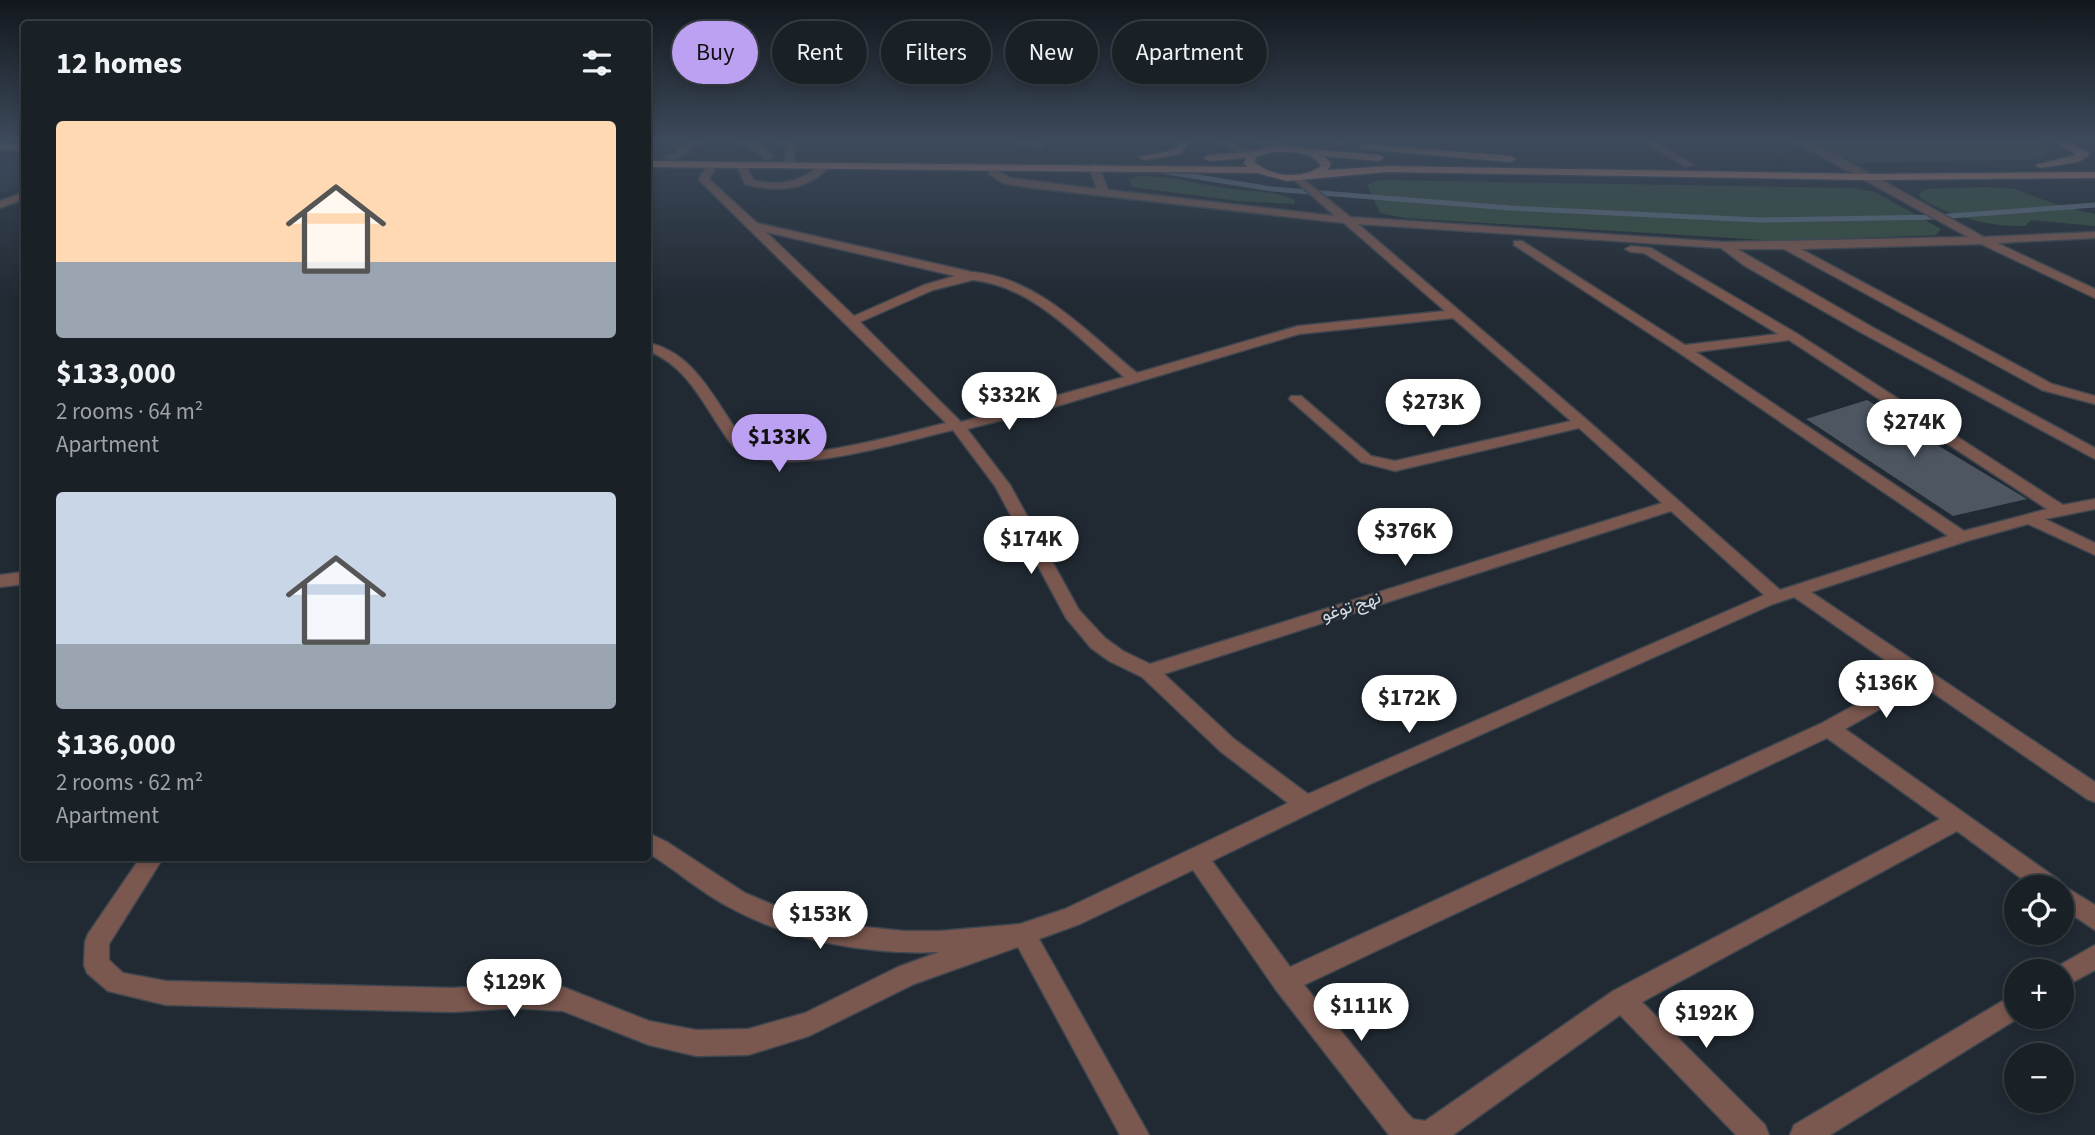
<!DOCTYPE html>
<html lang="en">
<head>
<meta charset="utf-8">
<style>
  body { margin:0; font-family:"Source Sans 3",Vazirmatn,sans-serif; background:#22282e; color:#f1f3f6; height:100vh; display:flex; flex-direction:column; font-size:26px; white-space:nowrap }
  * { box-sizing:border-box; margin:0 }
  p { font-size:23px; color:#9fa3a7 }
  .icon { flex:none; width:38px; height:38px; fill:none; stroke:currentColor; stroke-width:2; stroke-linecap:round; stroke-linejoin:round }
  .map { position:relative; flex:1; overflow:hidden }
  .panel { position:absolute; left:21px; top:21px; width:630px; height:840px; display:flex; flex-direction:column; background:#192026; border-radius:7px; box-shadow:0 4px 10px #0003,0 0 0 2px #373e43 }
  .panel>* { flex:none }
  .guide { position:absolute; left:672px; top:21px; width:665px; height:63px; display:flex; gap:14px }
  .controls { position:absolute; left:2004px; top:875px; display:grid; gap:14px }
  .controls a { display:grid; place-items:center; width:70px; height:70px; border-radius:50%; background:#192026; box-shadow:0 4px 10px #0003,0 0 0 2px #373e43; font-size:35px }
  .price { position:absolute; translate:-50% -60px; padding:0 16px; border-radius:24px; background:#fff; color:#222; font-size:23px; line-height:46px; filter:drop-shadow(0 2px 4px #0008) }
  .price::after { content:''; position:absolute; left:50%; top:42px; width:21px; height:16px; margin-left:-10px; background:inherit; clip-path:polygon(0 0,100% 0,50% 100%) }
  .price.current { background:#bca0f2; color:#111 }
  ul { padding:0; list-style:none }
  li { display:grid; align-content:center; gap:14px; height:371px; padding:0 35px }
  li span { display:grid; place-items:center; height:217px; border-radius:7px; color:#555 }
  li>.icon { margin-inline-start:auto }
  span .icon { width:126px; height:126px; fill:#fffc; stroke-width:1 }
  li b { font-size:30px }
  h2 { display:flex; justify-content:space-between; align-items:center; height:84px; padding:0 35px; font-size:30px }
  .tag { padding:0 24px; border-radius:32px; background:#192026; box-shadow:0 4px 10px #0003,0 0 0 2px #373e43; font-size:24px; line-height:63px }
  .tag.current { background:#bca0f2; color:#111 }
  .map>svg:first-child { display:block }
  .built { fill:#253341 }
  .green { fill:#354f3c }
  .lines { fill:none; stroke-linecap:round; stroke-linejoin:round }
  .stream { stroke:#627284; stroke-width:5 }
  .building { fill:#4d5661 }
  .minor-casing { stroke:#3e464f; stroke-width:3 }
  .major-casing { stroke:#3e464f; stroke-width:3 }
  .highway-casing { stroke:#3e464f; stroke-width:3 }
  .minor { fill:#7b584f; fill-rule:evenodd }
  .major { fill:#cc8673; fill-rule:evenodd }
  .highway { fill:#ec9781; fill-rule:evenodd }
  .labels { text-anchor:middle; stroke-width:5; stroke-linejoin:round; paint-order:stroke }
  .street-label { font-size:18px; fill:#d7dce2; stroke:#212a33 }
</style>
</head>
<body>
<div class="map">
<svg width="2095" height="1135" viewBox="0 0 2095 1135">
  <rect width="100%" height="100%" fill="#212a33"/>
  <path class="built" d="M 0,158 L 24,160 L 24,184 L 0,194 Z"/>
  <path class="green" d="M 1809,141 L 2038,141 L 2048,150 L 2046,157 L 2041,159 L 1857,163 Z
    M 1140,176 C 1172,176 1201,185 1231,189 C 1253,192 1275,190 1295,200 L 1294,204 L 1238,201 L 1132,187 L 1129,179 Z
    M 1380,180 L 1855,188 L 1875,192 L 1941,229 L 1936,235 L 1779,241 L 1405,218 L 1380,213 L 1367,185 Z
    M 1987,187 L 2015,189 L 2060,206 L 2095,214 L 2095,226 L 2031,220 L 2025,226 C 1988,227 1951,216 1920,198 L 1919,193 L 1927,189 Z"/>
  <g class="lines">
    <path class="stream" d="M 1017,141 L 1041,146
      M 1161,171 L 1272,189 L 1510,208 L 1759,220 L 1937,217 L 2095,205"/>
  </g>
  <path class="building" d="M 1867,400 L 1917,429 L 1914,431 L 2027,499 L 1953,516 L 1806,419 Z"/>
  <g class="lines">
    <g class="minor-casing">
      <path id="minor" d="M 693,141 L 705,141 L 674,160 L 665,158 Z
        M 737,141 C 750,140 767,145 773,158 L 764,160 L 762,155 Z
        M 775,141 L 788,141 L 796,145 L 793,167 L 784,165 L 786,146 Z
        M 1217,141 L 1229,141 L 1257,155 L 1248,157 Z
        M 1256,141 L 1273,141 L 1305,150 L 1300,153 Z
        M 1333,141 L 1343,141 L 1346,145 L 1338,147 Z
        M 1644,141 L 1655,141 L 1694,165 L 1685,167 Z
        M 1793,141 L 1805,141 L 1842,158 L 1984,237 L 2095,232 L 2095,238 L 1997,243 L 2095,289 L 2095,298 L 1981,244 L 1801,249 L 2052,384 L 2095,396 L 2095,404 L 2042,390 L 1784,249 L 1737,249 L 1872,327 L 2095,448 L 2095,459 L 1862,333 L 1745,266 L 1721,248 L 1358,224 L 1587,420 L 1780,590 L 1948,536 L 1678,352 L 1514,245 L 1514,241 L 1522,241 L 1685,345 L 1778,334 L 1644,253 L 1631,252 L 1625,249 L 1631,246 L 1651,248 L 1796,333 L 2063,505 L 2095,499 L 2095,509 L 2045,519 L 2095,543 L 2095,555 L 2028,524 L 1967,541 L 1811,592 L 2095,782 L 2095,802 L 2087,799 L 1922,685 L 1845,729 L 2059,880 L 2062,885 L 2095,905 L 2095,930 L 2062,908 L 2062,887 L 2033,887 L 1957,831 L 1642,1002 L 1765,1125 L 1769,1135 L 1736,1135 L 1620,1015 L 1453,1135 L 1389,1135 L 1276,990 L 1193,870 L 1080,924 L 1039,939 L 1149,1135 L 1120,1135 L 1018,947 L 914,984 L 809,1036 L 748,1055 L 696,1056 L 649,1045 L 563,1011 L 514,1008 L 453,1012 L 166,1005 L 108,991 L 87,973 L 84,965 L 85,942 L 88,934 L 140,858 L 163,858 L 109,944 L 109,960 L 123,973 L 166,981 L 453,988 L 514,984 L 563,987 L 649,1021 L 696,1030 L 748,1029 L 805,1013 L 898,967 L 939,952 C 868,955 790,941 727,906 C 699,891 675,869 648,853 L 648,833 L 667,842 L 745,893 L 783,909 L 855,926 L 904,931 L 940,931 L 1020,924 L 1065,909 L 1288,803 L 1220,751 L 1142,677 L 1109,661 L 1091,648 L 1066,618 L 995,486 L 953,430 C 904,441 771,484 733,446 C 706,412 691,367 648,351 L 648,343 C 689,351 709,389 731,422 C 736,430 742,441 751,446 C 790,468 902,433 946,423 L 700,181 L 699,179 L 709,162 L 718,164 L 709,179 L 757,223 L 972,272 C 1038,277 1089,334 1137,373 L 1298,326 L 1445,311 L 1344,223 L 1025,187 L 1003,183 L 989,174 L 989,164 L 997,164 L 998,171 L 1010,178 L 1097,189 L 1089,167 L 1094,164 L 1099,167 L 1108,190 L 1335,216 L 1293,179 L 1293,175 L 1297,174 L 1350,217 L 1724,242 L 1968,237 ZM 766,232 L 955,276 L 924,285 L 854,316 ZM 973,280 C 1033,286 1080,340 1124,377 L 961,422 L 860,322 L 933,290 ZM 1453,318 L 1571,421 L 1395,461 L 1371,456 L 1301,396 L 1291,396 L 1289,399 L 1361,462 L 1395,471 L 1579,428 L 1662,503 L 1150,664 L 1123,651 L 1105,638 L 1079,610 L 1010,485 L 967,429 L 1054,407 L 1299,334 ZM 1789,340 L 2047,509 L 1964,531 L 1696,352 ZM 1671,511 L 1764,595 L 1308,794 L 1234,739 L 1164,674 ZM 1794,597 L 1908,676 L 1822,723 L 1290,967 L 1212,861 L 1368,785 L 1773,604 ZM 1827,738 L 1940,819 L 1613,991 L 1425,1121 L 1413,1119 L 1406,1112 L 1304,985 Z
        M 737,162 L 745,162 L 753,180 C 780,187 802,182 822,163 L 831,165 C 808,191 777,193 745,184 L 736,164 Z
        M 24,192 L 24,199 L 0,208 L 0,201 Z
        M 24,572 L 24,584 L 0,587 L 0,575 Z
        M 2095,945 L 2095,970 L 2062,988 L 2062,971 L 2052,971 L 2053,969 Z
        M 2016,993 L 2016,1017 L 2020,1017 L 1830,1135 L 1790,1135 L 1794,1125 Z"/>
    </g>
    <g class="major-casing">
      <path id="major" d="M 1175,141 L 1185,141 L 1188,145 L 1180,154 L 1144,160 L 1139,157 L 1174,150 L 1178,145 Z
        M 0,143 L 24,145 L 24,151 L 0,149 Z
        M 1364,144 L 1511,156 L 1516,159 L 1511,162 L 1361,149 L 1359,147 Z
        M 1272,146 L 1379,155 L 1384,158 L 1379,161 L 1324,156 L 1331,163 L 1328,170 L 1386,166 L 1869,174 L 2095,172 L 2095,178 L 1869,180 L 1386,172 L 1287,181 L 1257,173 L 648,167 L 648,161 L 1247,167 L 1244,163 L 1246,158 L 1209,161 L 1204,158 L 1209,155 L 1251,152 ZM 1273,152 C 1289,152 1312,150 1321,166 C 1302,180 1272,177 1254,162 L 1256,157 Z
        M 2084,153 L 2089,156 L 2078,162 L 2040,168 L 2035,165 Z"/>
    </g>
    <g class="highway-casing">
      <path id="highway" d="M 2054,141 L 2068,141 L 2090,154 L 2080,157 Z"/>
    </g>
    <use href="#minor" class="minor"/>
    <use href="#major" class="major"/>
    <use href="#highway" class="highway"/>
  </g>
  <linearGradient id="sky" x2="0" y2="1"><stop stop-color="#12171c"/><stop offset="0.47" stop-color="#3d4a5b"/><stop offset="1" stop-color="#3d4a5b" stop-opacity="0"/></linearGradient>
  <rect width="2095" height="300" fill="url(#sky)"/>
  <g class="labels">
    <g class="street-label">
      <text transform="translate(1351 606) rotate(-18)" y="6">نهج توغو</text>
    </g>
  </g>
</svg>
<div class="controls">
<a><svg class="icon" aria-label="locate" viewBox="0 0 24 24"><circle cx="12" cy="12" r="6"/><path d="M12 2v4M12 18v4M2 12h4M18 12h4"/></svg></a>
<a>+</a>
<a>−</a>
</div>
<b class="price" style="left:1009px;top:432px">$332K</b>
<b class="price" style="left:1433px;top:439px">$273K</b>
<b class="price" style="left:1914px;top:459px">$274K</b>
<b class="price current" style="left:779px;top:474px">$133K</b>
<b class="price" style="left:1405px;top:568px">$376K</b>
<b class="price" style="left:1031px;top:576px">$174K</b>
<b class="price" style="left:1886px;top:720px">$136K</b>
<b class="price" style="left:1409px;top:735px">$172K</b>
<b class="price" style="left:820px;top:951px">$153K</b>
<b class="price" style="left:514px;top:1019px">$129K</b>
<b class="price" style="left:1361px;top:1043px">$111K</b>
<b class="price" style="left:1706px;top:1050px">$192K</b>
<div class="guide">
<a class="tag current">Buy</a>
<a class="tag">Rent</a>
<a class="tag">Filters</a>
<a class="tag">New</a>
<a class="tag">Apartment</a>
</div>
<section class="panel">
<h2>12 homes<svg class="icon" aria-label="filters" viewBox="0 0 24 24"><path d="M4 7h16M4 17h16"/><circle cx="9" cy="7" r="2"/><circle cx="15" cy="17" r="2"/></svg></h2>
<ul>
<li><span style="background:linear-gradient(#ffd9b3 65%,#9aa5b1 0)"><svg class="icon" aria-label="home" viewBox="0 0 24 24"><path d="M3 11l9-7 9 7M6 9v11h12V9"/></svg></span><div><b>$133,000</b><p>2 rooms · 64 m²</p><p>Apartment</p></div></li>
<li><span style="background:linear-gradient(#c9d6e8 70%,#9aa5b1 0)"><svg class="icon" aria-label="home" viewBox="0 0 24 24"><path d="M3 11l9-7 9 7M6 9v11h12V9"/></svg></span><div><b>$136,000</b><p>2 rooms · 62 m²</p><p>Apartment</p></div></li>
</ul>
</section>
</div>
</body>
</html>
